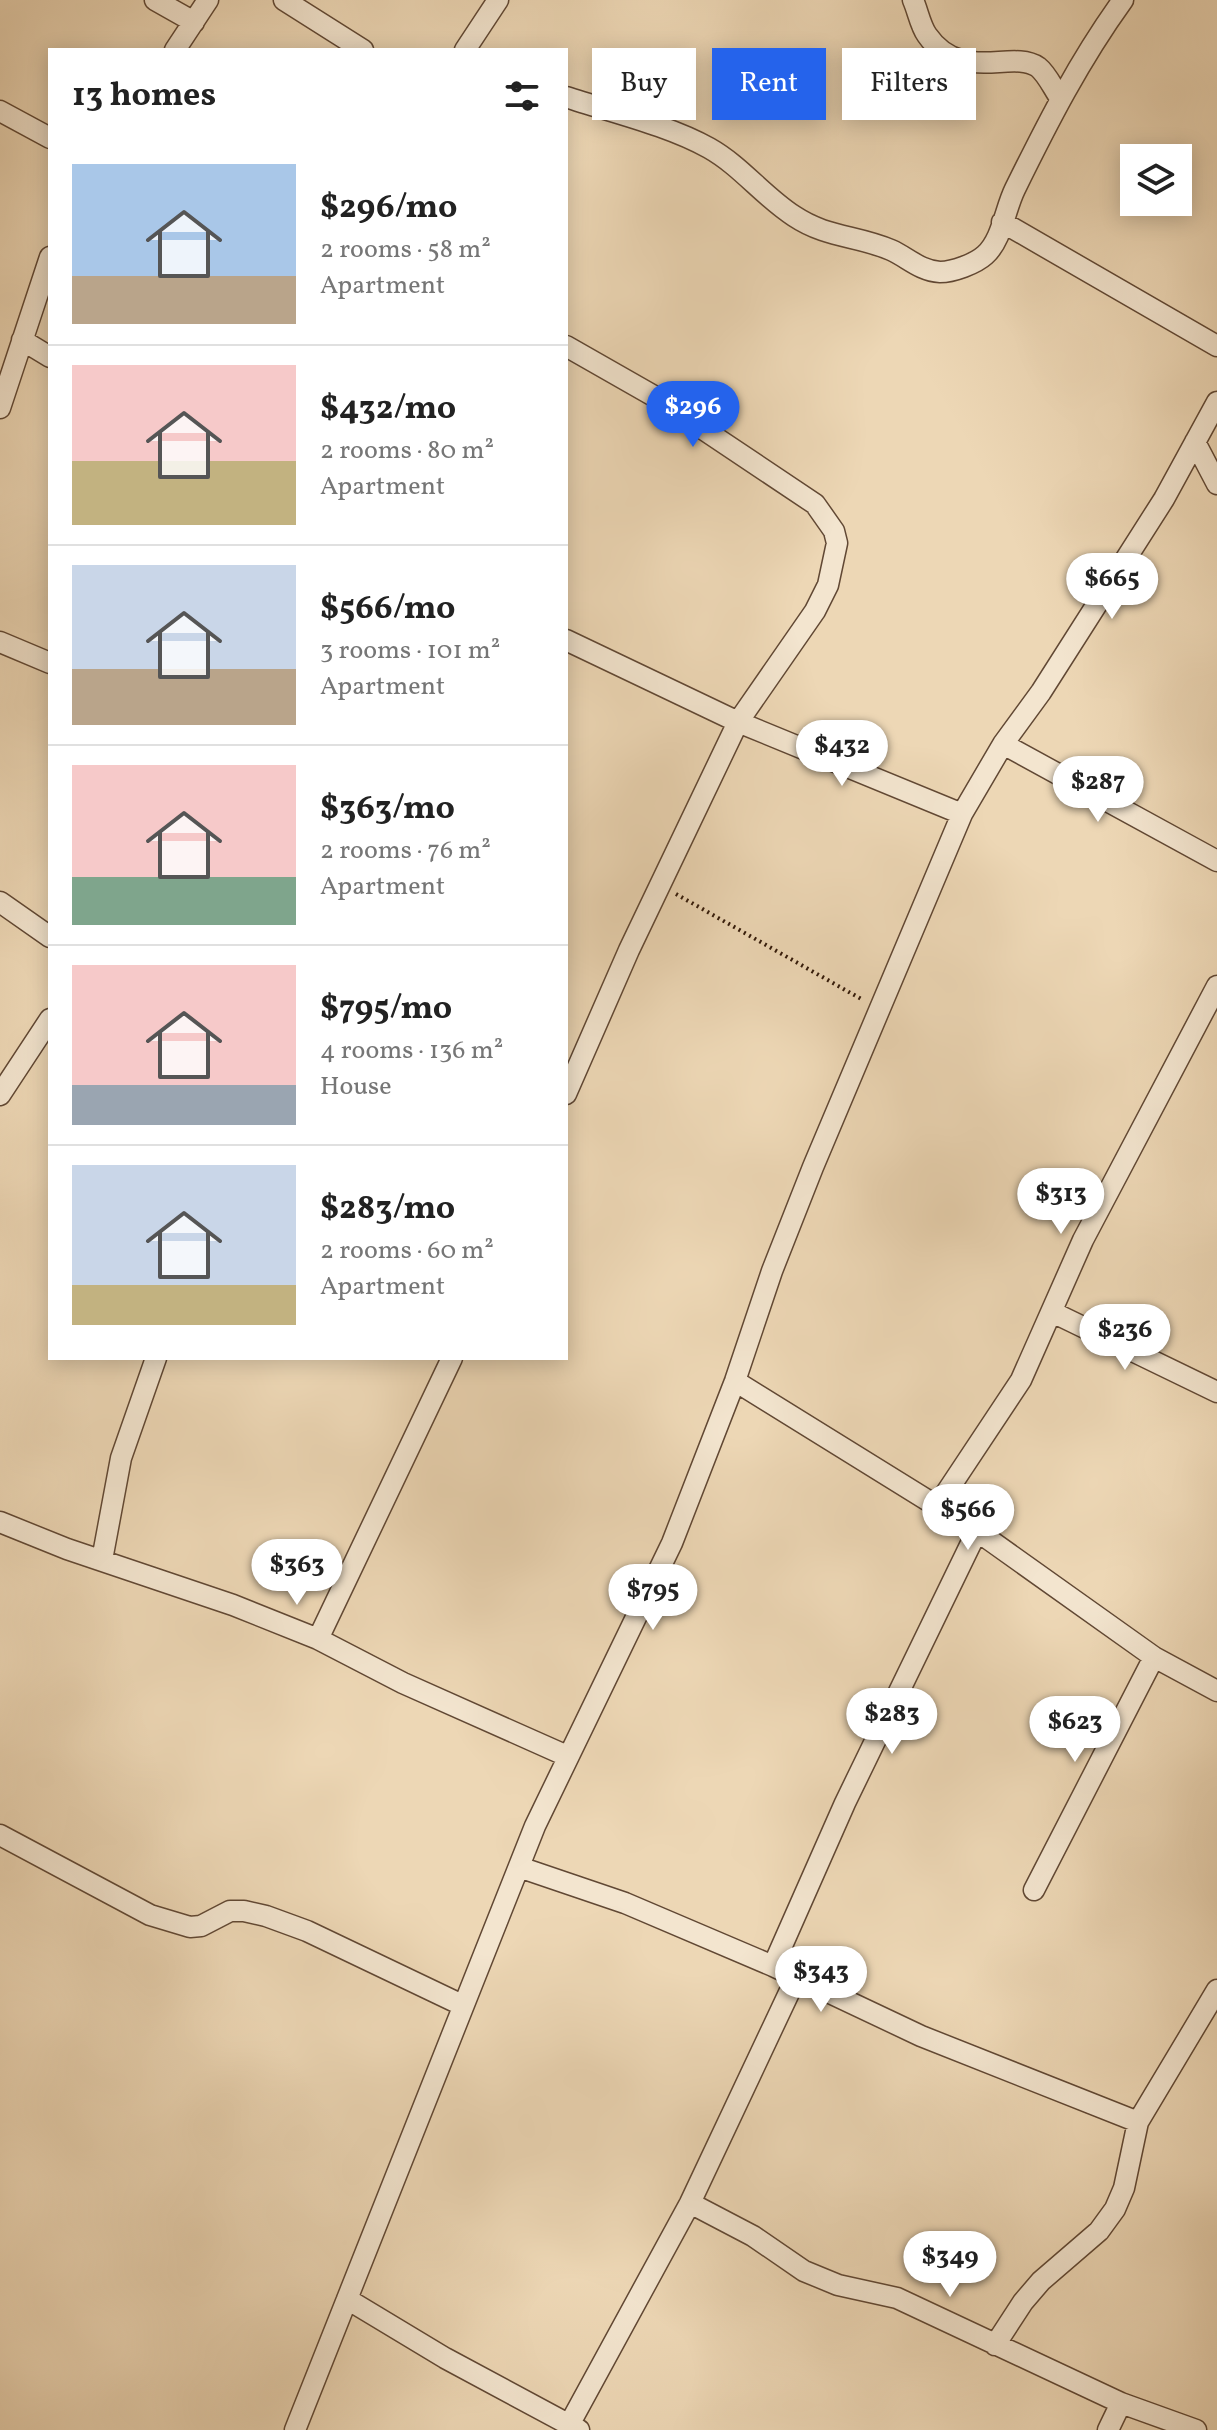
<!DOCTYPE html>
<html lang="en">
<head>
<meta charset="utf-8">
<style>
  body { margin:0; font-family:Vollkorn,serif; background:#f6f6f6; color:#222; height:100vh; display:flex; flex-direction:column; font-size:30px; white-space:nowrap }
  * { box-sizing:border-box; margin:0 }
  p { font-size:26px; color:#767676 }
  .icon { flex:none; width:44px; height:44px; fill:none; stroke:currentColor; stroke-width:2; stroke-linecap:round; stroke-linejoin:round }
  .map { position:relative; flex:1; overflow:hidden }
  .drawer { position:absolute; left:48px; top:48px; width:520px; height:1312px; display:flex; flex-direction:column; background:#fff; border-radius:0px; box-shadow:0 4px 20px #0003 }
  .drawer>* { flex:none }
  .banner { position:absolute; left:592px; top:48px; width:504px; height:72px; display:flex; gap:16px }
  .buttons { position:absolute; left:1120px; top:144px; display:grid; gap:16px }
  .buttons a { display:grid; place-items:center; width:72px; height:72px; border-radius:0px; background:#fff; box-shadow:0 4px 20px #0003; font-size:40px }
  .price { position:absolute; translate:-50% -68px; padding:0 18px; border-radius:28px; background:#fff; color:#222; font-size:26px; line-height:52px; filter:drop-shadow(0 2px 4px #0008) }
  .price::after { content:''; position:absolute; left:50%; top:48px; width:24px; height:18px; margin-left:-12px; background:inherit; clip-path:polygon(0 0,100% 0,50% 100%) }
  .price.current { background:#2563eb; color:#fff }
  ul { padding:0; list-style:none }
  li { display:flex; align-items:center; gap:24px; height:200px; padding:0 24px }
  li+li { border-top:2px solid #e0e0e0 }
  li span { display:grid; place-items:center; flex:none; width:224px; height:160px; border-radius:0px; color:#555 }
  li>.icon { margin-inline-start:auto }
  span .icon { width:96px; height:96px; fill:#fffc; stroke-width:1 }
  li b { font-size:34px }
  h2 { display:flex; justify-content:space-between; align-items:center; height:96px; padding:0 24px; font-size:34px }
  .pill { padding:0 28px; border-radius:0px; background:#fff; box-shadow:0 4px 20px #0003; font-size:28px; line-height:72px }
  .pill.current { background:#2563eb; color:#fff }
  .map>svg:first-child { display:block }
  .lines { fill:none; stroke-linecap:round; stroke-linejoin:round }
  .minor-casing { stroke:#614834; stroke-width:23 }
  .path { stroke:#321909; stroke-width:4; stroke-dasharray:2 4; stroke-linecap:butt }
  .minor { stroke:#f3e5cf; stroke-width:20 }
</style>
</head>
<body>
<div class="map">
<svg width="1217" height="2430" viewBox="0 0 1217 2430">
  <rect width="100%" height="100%" fill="#edd7b5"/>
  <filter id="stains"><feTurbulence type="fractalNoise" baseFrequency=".0025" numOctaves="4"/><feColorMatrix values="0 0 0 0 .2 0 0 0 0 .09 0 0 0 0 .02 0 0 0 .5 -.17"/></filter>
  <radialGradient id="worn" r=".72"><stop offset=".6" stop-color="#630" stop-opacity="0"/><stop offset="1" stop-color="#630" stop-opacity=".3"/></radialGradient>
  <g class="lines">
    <g class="minor-casing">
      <path id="minor" d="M 155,0 L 194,22
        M 284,0 L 363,50
        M 913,0 C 918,11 920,25 927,35 C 961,84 1011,49 1038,67 C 1047,74 1053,88 1060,98
        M 175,50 L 208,0
        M 465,50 L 498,0
        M 566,97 C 611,112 668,125 709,148 C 741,166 763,196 794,216 C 827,238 856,235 891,250 C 907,257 920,271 940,272 C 953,272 975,264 985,255 C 1002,240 1005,209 1015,189 C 1048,122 1079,61 1123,0
        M 0,111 L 50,138
        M 1002,222 L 1217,346
        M 22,340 L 50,357
        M 566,346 L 652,395 L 815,504 L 834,531 L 837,543 L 828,585 L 815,611 L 738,722 L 629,950 L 566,1094
        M 0,408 L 50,257
        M 1195,442 L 1217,484
        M 566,640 L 738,722 L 962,814
        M 0,642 L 50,663
        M 1003,744 L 1217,861
        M 0,902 L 50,937
        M 0,1095 L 50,1019
        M 1052,1312 L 1217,1392
        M 735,1381 L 977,1531 L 1154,1657 L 1217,1691
        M 938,1505 L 1021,1380 L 1083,1240 L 1217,986
        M 0,1522 L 67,1549 L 233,1605 L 318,1639 L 403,1683 L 567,1756
        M 102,1560 L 121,1458 L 156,1358
        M 318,1639 L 452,1358
        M 0,1835 L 150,1915 L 190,1927 L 201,1926 L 230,1911 L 244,1911 L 266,1916 L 307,1931 L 462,2005
        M 519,1867 L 625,1903 L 773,1966 L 921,2036 L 1138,2122
        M 1034,1890 L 1154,1657
        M 773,1966 L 845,1803 L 977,1531
        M 690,2203 L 753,2236 L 804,2271 L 838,2285 L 897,2298 L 1121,2403 L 1196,2430
        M 347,2299 L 445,2358 L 579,2430
        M 995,2345 L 1023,2302 L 1041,2281 L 1099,2231 L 1115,2209 L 1124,2188 L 1138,2122 L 1217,1990
        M 569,2425 L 690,2203 L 796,1978
        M 295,2430 L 535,1826 L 672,1543 L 735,1381 L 772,1271 L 813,1167 L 962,814 L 1003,744 L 1041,692 L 1164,499 L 1217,402
        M 1108,2430 L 1121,2403"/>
    </g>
    <path class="path" d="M 676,894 L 863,1000"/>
    <use href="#minor" class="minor"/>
  </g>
  <rect width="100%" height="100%" filter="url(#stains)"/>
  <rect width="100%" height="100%" fill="url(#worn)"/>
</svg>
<div class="buttons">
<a><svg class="icon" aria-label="layers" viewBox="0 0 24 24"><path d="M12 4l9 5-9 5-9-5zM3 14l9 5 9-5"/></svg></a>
</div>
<b class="price current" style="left:693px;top:449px">$296</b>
<b class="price" style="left:1112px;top:621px">$665</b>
<b class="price" style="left:842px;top:788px">$432</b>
<b class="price" style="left:1098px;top:824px">$287</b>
<b class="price" style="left:1061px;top:1236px">$313</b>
<b class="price" style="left:1125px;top:1372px">$236</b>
<b class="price" style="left:968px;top:1552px">$566</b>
<b class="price" style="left:297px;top:1607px">$363</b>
<b class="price" style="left:653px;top:1632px">$795</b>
<b class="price" style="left:892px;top:1756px">$283</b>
<b class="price" style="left:1075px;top:1764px">$623</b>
<b class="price" style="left:821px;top:2014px">$343</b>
<b class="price" style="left:950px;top:2299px">$349</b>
<div class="banner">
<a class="pill">Buy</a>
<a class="pill current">Rent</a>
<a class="pill">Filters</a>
</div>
<section class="drawer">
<h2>13 homes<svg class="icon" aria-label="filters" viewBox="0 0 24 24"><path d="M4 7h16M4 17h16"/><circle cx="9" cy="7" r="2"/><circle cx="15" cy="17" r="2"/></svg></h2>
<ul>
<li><span style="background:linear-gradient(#a9c7e8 70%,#b9a48a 0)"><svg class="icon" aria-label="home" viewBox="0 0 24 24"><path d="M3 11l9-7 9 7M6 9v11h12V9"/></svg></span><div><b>$296/mo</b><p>2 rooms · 58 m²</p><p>Apartment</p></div></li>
<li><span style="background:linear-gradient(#f6c9c9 60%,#c2b280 0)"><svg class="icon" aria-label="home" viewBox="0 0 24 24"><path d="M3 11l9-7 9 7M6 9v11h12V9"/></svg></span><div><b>$432/mo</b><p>2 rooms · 80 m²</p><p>Apartment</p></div></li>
<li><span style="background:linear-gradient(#c9d6e8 65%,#b9a48a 0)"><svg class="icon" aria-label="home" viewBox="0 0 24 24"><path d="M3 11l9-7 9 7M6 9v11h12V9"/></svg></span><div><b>$566/mo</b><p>3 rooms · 101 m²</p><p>Apartment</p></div></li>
<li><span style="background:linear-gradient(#f6c9c9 70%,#7fa58c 0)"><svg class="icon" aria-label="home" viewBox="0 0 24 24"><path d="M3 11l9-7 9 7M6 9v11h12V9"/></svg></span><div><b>$363/mo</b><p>2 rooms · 76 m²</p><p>Apartment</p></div></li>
<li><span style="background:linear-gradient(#f6c9c9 75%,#9aa5b1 0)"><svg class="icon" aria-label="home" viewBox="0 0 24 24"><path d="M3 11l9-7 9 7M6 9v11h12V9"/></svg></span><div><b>$795/mo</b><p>4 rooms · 136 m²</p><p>House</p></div></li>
<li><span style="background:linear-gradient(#c9d6e8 75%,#c2b280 0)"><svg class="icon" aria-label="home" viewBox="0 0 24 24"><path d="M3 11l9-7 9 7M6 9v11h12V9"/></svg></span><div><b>$283/mo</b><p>2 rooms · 60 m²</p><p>Apartment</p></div></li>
</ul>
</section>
</div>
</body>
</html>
